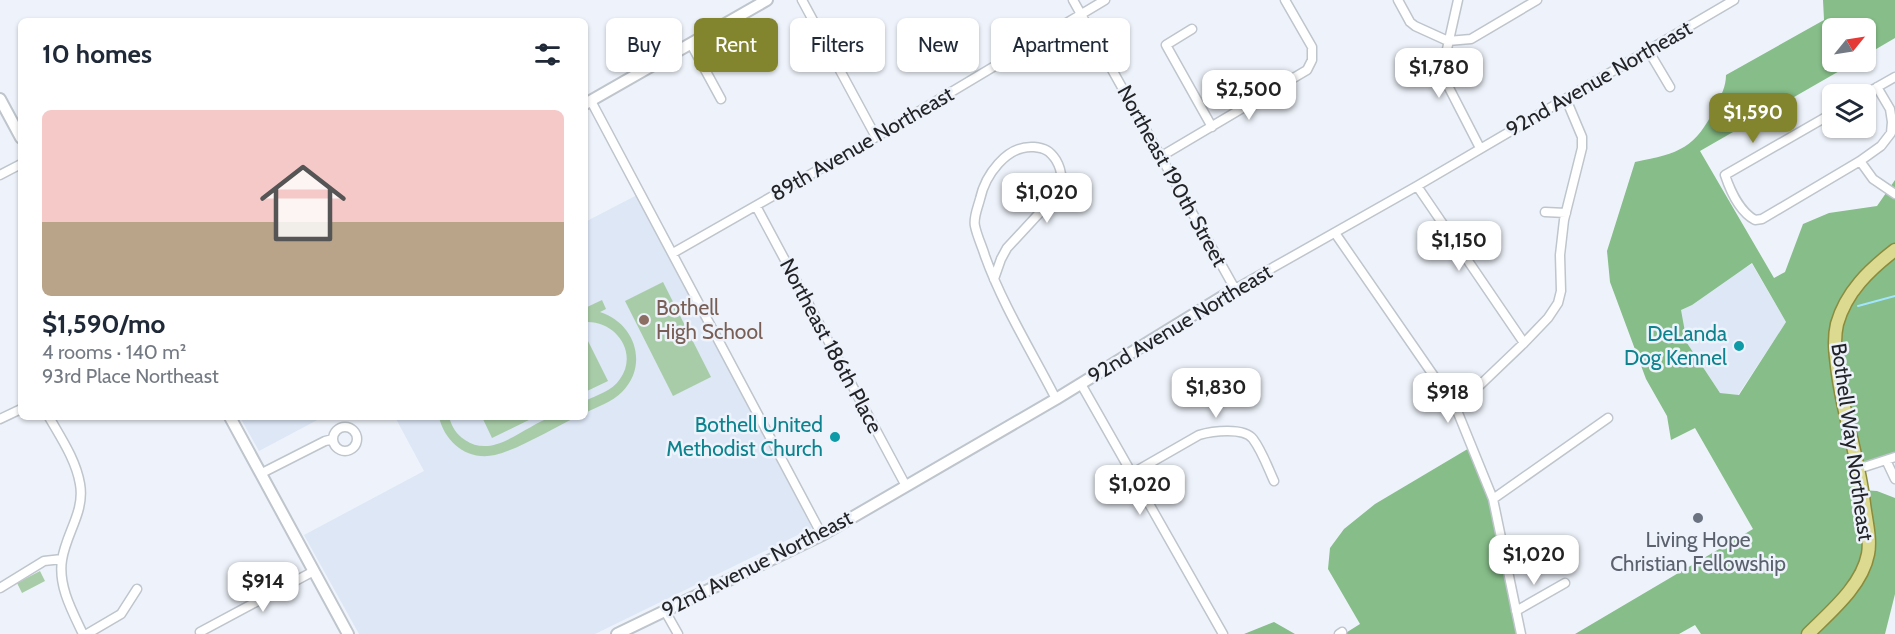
<!DOCTYPE html>
<html lang="en">
<head>
<meta charset="utf-8">
<style>
  body { margin:0; font-family:Cabin,sans-serif; background:#f6f6f7; color:#1f2937; height:100vh; display:flex; flex-direction:column; font-size:22px; white-space:nowrap }
  * { box-sizing:border-box; margin:0 }
  p { font-size:20px; color:#747a83 }
  .icon { flex:none; width:33px; height:33px; fill:none; stroke:currentColor; stroke-width:2; stroke-linecap:round; stroke-linejoin:round }
  .map { position:relative; flex:1; overflow:hidden }
  .sheet { position:absolute; left:18px; top:18px; width:570px; height:402px; display:flex; flex-direction:column; background:#fff; border-radius:9px; box-shadow:0 2px 4px #0004 }
  .sheet>* { flex:none }
  .banner { position:absolute; left:606px; top:18px; width:570px; height:54px; display:flex; gap:12px }
  .needle { width:39px; rotate:60deg }
  .fabs { position:absolute; left:1822px; top:18px; display:grid; gap:12px }
  .fabs a { display:grid; place-items:center; width:54px; height:54px; border-radius:9px; background:#fff; box-shadow:0 2px 4px #0004; font-size:30px }
  .price { position:absolute; translate:-50% -51px; padding:0 14px; border-radius:12px; background:#fff; color:#222; font-size:20px; line-height:39px; filter:drop-shadow(0 2px 3px #0008) }
  .price::after { content:''; position:absolute; left:50%; top:36px; width:18px; height:14px; margin-left:-9px; background:inherit; clip-path:polygon(0 0,100% 0,50% 100%) }
  .price.active { background:#82842e; color:#fff }
  ul { padding:0; list-style:none }
  li { display:grid; align-content:center; gap:12px; height:318px; padding:0 24px }
  li span { display:grid; place-items:center; height:186px; border-radius:9px; color:#555 }
  li>.icon { margin-inline-start:auto }
  span .icon { width:108px; height:108px; fill:#fffc; stroke-width:1 }
  li b { font-size:26px }
  h2 { display:flex; justify-content:space-between; align-items:center; height:72px; padding:0 24px; font-size:26px }
  .chip { padding:0 21px; border-radius:9px; background:#fff; box-shadow:0 2px 4px #0004; font-size:21px; line-height:54px }
  .chip.active { background:#82842e; color:#fff }
  .map>svg:first-child { display:block }
  .built { fill:#dde7f6 }
  .green { fill:#a8cca8 }
  .forest { fill:#86bd88; fill-rule:evenodd }
  .lines { fill:none; stroke-linecap:round; stroke-linejoin:round }
  .stream { stroke:#a3e4ff; stroke-width:2 }
  .street-casing { stroke:#bfc5cc; stroke-width:11 }
  .secondary-casing { stroke:#bfc5cc; stroke-width:14 }
  .primary-casing { stroke:#8b8b3c; stroke-width:15 }
  .street { stroke:#fff; stroke-width:8 }
  .secondary { stroke:#fff; stroke-width:10 }
  .primary { stroke:#dcda91; stroke-width:12 }
  .education-dot { fill:#8d6e63; stroke:#eef3fb; stroke-width:2 }
  .culture-dot { fill:#0f9aa8; stroke:#eef3fb; stroke-width:2 }
  .worship-dot { fill:#6b7280; stroke:#eef3fb; stroke-width:2 }
  .labels { text-anchor:middle; stroke-width:5; stroke-linejoin:round; paint-order:stroke }
  .street-label { font-size:21px; fill:#222427; stroke:#eef3fb }
  .education-label { font-size:21px; fill:#785e54; stroke:#eef3fb; text-anchor:start }
  .culture-label { font-size:21px; fill:#0d838f; stroke:#eef3fb; text-anchor:end }
  .worship-label { font-size:21px; fill:#5b616d; stroke:#eef3fb }
</style>
</head>
<body>
<div class="map">
<svg width="1895" height="634" viewBox="0 0 1895 634">
  <rect width="100%" height="100%" fill="#eef3fb"/>
  <path class="built" d="M 637,195 L 812,528 L 595,634 L 359,634 L 304,535 L 424,471 L 395,417 L 585,417 L 585,222 Z
    M 1752,264 L 1786,322 L 1738,395 L 1720,393 L 1687,343 L 1680,310 L 1686,302 Z
    M 240,417 L 323,417 L 259,451 Z"/>
  <path class="green" d="M 663,282 L 711,377 L 673,396 L 625,301 Z
    M 602,300 L 606,309 L 600,312 C 635,323 649,365 622,392 C 612,402 597,407 585,413 L 585,401 C 597,395 612,391 620,379 C 639,352 615,320 585,322 L 585,308 Z
    M 585,335 L 608,381 L 585,392 Z
    M 439,417 L 449,417 C 452,427 456,434 465,440 C 494,460 525,425 552,417 C 559,415 569,417 576,417 C 554,428 517,450 495,455 C 468,461 445,443 439,417 Z
    M 482,417 L 535,417 L 492,438 Z
    M 40,571 L 45,581 L 22,593 L 17,583 Z"/>
  <path class="forest" d="M 1823,0 L 1895,0 L 1895,38 L 1866,55 L 1866,28 L 1833,28 L 1833,62 L 1855,62 L 1700,151 L 1774,278 L 1785,272 L 1803,224 L 1829,213 L 1877,206 L 1895,180 L 1895,457 L 1859,469 L 1862,490 L 1877,491 L 1895,498 L 1895,594 L 1885,634 L 1701,634 L 1695,625 L 1679,634 L 1575,634 L 1753,529 L 1695,428 L 1671,440 L 1667,416 L 1646,379 L 1610,282 L 1607,251 L 1635,162 C 1680,153 1695,149 1716,106 C 1721,95 1726,87 1726,75 L 1824,20 ZM 1752,263 L 1786,322 L 1739,395 L 1720,393 L 1687,343 L 1681,310 L 1692,305 Z
    M 1471,447 L 1493,499 L 1522,634 L 1344,634 L 1360,624 L 1328,569 L 1330,548 L 1344,529 L 1375,504 Z
    M 1274,622 L 1295,634 L 1244,634 Z"/>
  <g class="lines">
    <path class="stream" d="M 1858,306 L 1895,296"/>
    <g class="street-casing">
      <path id="street" d="M 802,0 L 876,137
        M 1073,0 L 1235,289 L 1417,186 L 1734,0
        M 1398,0 L 1410,22 L 1415,26 L 1448,41 L 1471,39 L 1537,0
        M 1458,0 L 1443,67 L 1445,80 L 1480,148
        M 1192,29 L 1166,45 L 1212,127
        M 691,44 L 721,99
        M 1648,50 L 1670,87
        M 1865,94 L 1895,77
        M 591,101 L 822,535
        M 1833,113 L 1725,175 C 1730,190 1740,212 1755,220 L 1762,219 L 1860,161 L 1881,146 L 1891,133 L 1892,122 L 1890,109 L 1877,87
        M 1160,157 L 1307,70 L 1312,60 L 1312,47 L 1285,0
        M 1860,161 L 1873,179 L 1895,194
        M 0,175 L 21,164
        M 1417,186 L 1524,343
        M 756,206 L 906,486
        M 1545,212 L 1566,213
        M 1335,233 L 1456,408 L 1493,499 L 1521,634
        M 673,253 L 876,137 L 1105,0
        M 994,279 L 1001,259 L 1007,248 L 1057,194 C 1063,182 1063,172 1056,160 C 1050,151 1045,148 1034,147 C 1006,145 985,176 980,199 C 978,207 973,218 975,226 C 977,236 982,246 985,256 C 1003,306 1032,352 1056,399
        M 1081,384 L 1223,634
        M 1456,408 L 1524,343 L 1548,318 L 1558,303 L 1561,291 L 1560,255 L 1564,220 L 1582,148 L 1582,137 L 1566,99
        M 49,417 C 61,438 76,460 80,484 C 85,512 66,533 62,560 C 58,586 72,611 83,634
        M 0,419 L 21,409
        M333 439a12 12 0 1 1 24 0a12 12 0 1 1-24 0Z
        M 1886,460 L 1895,479
        M 1858,469 L 1895,457
        M 262,473 L 325,441 L 333,439
        M 1131,474 L 1199,435 C 1212,431 1244,427 1253,439 C 1262,451 1268,468 1274,481
        M 1493,499 L 1608,418
        M 0,588 L 44,561 L 62,559
        M 665,611 L 678,634
        M 1516,611 L 1565,583
        M 200,632 L 314,571
        M 87,634 L 121,614 L 137,589
        M 1339,634 L 1342,632"/>
    </g>
    <g class="secondary-casing">
      <path id="secondary" d="M 0,99 L 21,138
        M 585,104 L 767,0
        M 230,417 L 348,634
        M 617,634 L 822,535 L 1056,399 L 1235,289"/>
    </g>
    <g class="primary-casing">
      <path id="primary" d="M 1808,634 C 1830,612 1862,586 1868,554 C 1871,539 1866,520 1864,504 C 1859,460 1844,418 1838,374 C 1836,358 1833,341 1837,324 C 1846,292 1869,270 1895,250"/>
    </g>
    <use href="#street" class="street"/>
    <use href="#secondary" class="secondary"/>
    <use href="#primary" class="primary"/>
  </g>
  <circle class="education-dot" cx="644" cy="320" r="6"/>
  <g class="culture-dot">
    <circle cx="1739" cy="346" r="6"/>
    <circle cx="835" cy="437" r="6"/>
  </g>
  <circle class="worship-dot" cx="1698" cy="518" r="6"/>
  <g class="labels">
    <g class="street-label">
      <text transform="translate(1599 79) rotate(-30)" y="7">92nd Avenue Northeast</text>
      <text transform="translate(862 144) rotate(-30)" y="7">89th Avenue Northeast</text>
      <text transform="translate(1172 176) rotate(61)" y="7">Northeast 190th Street</text>
      <text transform="translate(1180 324) rotate(-31)" y="7">92nd Avenue Northeast</text>
      <text transform="translate(831 346) rotate(62)" y="7">Northeast 186th Place</text>
      <text transform="translate(1852 442) rotate(82)" y="7">Bothell Way Northeast</text>
      <text transform="translate(757 564) rotate(-27)" y="7">92nd Avenue Northeast</text>
    </g>
    <g class="education-label">
      <text x="656" y="315">Bothell<tspan x="656" dy="24">High School</tspan></text>
    </g>
    <g class="culture-label">
      <text x="1727" y="341">DeLanda<tspan x="1727" dy="24">Dog Kennel</tspan></text>
      <text x="823" y="432">Bothell United<tspan x="823" dy="24">Methodist Church</tspan></text>
    </g>
    <g class="worship-label">
      <text x="1698" y="547">Living Hope<tspan x="1698" dy="24">Christian Fellowship</tspan></text>
    </g>
  </g>
</svg>
<div class="fabs">
<a><svg class="needle" viewBox="-14 -14 28 28"><path d="M0-13l5 13h-10z" fill="#e53935"/><path d="M0 13l5-13h-10z" fill="#747a83"/></svg></a>
<a><svg class="icon" aria-label="layers" viewBox="0 0 24 24"><path d="M12 4l9 5-9 5-9-5zM3 14l9 5 9-5"/></svg></a>
</div>
<b class="price" style="left:1439px;top:99px">$1,780</b>
<b class="price" style="left:1249px;top:121px">$2,500</b>
<b class="price active" style="left:1753px;top:144px">$1,590</b>
<b class="price" style="left:1047px;top:224px">$1,020</b>
<b class="price" style="left:1459px;top:272px">$1,150</b>
<b class="price" style="left:1216px;top:419px">$1,830</b>
<b class="price" style="left:1448px;top:424px">$918</b>
<b class="price" style="left:1140px;top:516px">$1,020</b>
<b class="price" style="left:1534px;top:586px">$1,020</b>
<b class="price" style="left:263px;top:613px">$914</b>
<div class="banner">
<a class="chip">Buy</a>
<a class="chip active">Rent</a>
<a class="chip">Filters</a>
<a class="chip">New</a>
<a class="chip">Apartment</a>
</div>
<section class="sheet">
<h2>10 homes<svg class="icon" aria-label="filters" viewBox="0 0 24 24"><path d="M4 7h16M4 17h16"/><circle cx="9" cy="7" r="2"/><circle cx="15" cy="17" r="2"/></svg></h2>
<ul>
<li><span style="background:linear-gradient(#f6c9c9 60%,#b9a48a 0)"><svg class="icon" aria-label="home" viewBox="0 0 24 24"><path d="M3 11l9-7 9 7M6 9v11h12V9"/></svg></span><div><b>$1,590/mo</b><p>4 rooms · 140 m²</p><p>93rd Place Northeast</p></div></li>
</ul>
</section>
</div>
</body>
</html>
